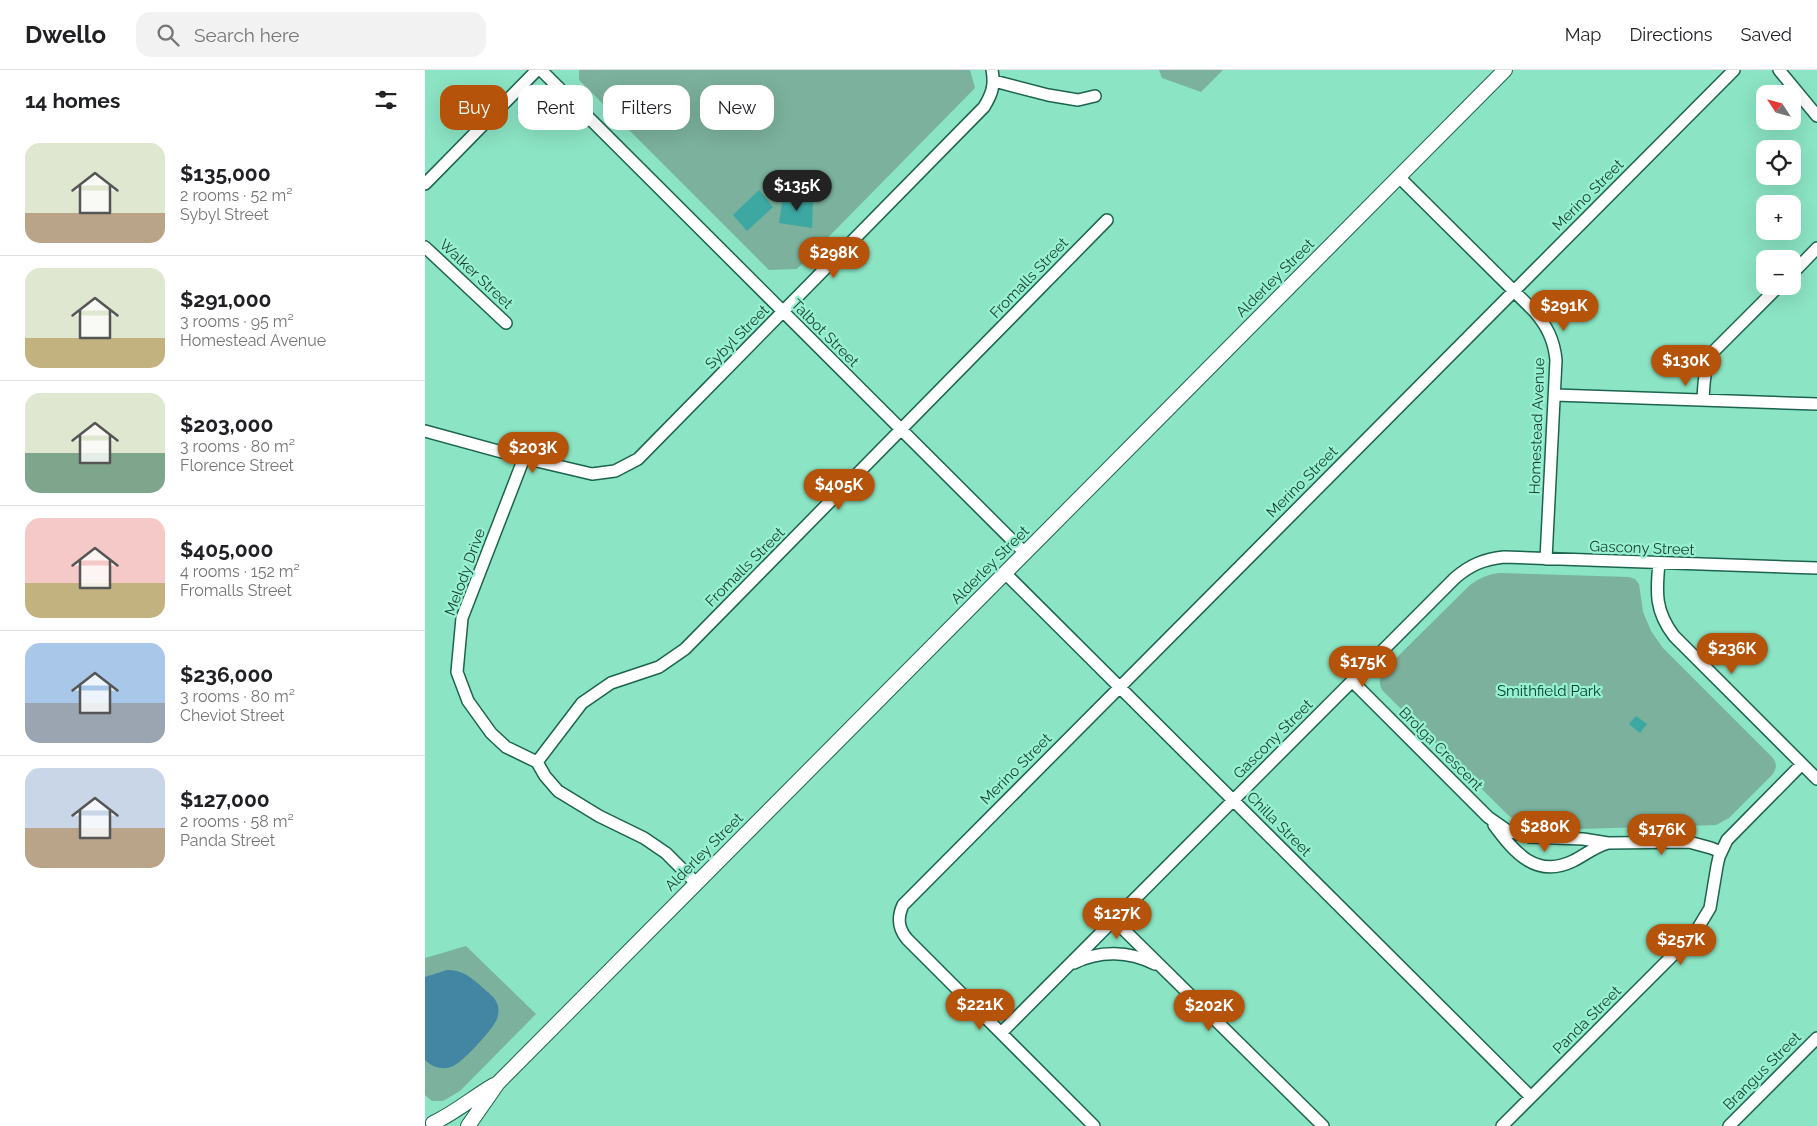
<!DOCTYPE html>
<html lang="en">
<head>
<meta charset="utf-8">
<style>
  body { margin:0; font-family:Raleway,sans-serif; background:#f2f2f2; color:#202124; height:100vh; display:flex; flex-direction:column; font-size:19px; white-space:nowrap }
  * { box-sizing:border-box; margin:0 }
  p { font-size:16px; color:#757577 }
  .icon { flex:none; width:28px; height:28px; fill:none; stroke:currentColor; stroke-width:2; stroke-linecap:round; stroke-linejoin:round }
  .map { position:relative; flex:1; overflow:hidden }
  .drawer { display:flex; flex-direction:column; background:#fff; width:425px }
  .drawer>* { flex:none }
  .banner { position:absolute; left:15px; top:15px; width:475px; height:45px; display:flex; gap:10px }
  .needle { width:32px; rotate:306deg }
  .controls { position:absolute; left:1331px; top:15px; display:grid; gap:10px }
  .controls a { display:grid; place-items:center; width:45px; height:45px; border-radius:10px; background:#fff; box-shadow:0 5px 20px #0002; font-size:25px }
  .price { position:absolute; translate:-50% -42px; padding:0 11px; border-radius:18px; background:#b45309; color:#fff; font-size:16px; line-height:32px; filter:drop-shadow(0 1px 2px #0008) }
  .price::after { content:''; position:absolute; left:50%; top:30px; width:15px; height:11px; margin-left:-8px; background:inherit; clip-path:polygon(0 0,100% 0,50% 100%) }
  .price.selected { background:#222; color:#fff }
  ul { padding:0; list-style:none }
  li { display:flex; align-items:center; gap:15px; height:125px; padding:0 25px }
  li+li { border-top:1px solid #e0e0e0 }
  li span { display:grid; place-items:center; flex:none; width:140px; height:100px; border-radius:15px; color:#555 }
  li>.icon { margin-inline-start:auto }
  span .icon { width:60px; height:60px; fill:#fffc; stroke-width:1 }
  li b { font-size:21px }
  h2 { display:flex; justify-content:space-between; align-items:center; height:60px; padding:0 25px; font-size:21px }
  .tag { padding:0 18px; border-radius:15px; background:#fff; box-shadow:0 5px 20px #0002; font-size:18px; line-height:45px }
  .tag.selected { background:#b45309; color:#fff }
  header { display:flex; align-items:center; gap:30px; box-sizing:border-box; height:70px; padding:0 25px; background:#fff; border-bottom:1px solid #e0e0e0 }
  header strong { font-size:24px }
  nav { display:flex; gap:28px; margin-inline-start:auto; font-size:18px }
  .search { width:350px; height:45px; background:#f2f2f2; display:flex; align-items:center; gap:12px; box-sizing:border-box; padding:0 18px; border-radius:15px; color:#757577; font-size:19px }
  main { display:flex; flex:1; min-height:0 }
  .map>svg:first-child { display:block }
  .green { fill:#7bb19d }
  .water { fill:#4286a4 }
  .building { fill:#3ca8a1 }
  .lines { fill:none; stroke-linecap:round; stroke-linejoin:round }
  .minor-casing { stroke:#1d644f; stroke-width:14 }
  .tertiary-casing { stroke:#1d644f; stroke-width:16 }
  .minor { stroke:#fff; stroke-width:11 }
  .tertiary { stroke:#fff; stroke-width:14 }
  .labels { text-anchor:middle; stroke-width:4.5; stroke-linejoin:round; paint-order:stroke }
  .street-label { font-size:15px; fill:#193e32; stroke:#98f1d1 }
  .park-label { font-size:15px; fill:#004130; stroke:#98f1d1 }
</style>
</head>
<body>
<header>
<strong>Dwello</strong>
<div class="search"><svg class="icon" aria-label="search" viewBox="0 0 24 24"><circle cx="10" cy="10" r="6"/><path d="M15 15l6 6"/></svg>Search here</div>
<nav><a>Map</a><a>Directions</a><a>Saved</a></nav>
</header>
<main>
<section class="drawer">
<h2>14 homes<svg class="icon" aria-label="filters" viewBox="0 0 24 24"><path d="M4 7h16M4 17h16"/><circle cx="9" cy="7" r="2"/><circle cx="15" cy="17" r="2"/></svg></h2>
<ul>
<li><span style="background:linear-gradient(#dfe7d0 70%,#b9a48a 0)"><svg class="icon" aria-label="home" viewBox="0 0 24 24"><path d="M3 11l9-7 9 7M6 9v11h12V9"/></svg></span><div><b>$135,000</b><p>2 rooms · 52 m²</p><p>Sybyl Street</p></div></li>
<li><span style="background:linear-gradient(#dfe7d0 70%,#c2b280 0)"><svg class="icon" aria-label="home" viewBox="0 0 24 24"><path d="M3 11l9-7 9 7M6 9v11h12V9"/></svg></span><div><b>$291,000</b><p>3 rooms · 95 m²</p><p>Homestead Avenue</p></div></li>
<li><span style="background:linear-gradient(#dfe7d0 60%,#7fa58c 0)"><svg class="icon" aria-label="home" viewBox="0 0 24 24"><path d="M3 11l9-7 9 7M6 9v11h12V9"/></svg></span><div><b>$203,000</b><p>3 rooms · 80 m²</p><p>Florence Street</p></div></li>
<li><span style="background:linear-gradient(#f6c9c9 65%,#c2b280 0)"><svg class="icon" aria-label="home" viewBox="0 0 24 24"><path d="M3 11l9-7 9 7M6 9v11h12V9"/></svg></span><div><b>$405,000</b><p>4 rooms · 152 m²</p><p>Fromalls Street</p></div></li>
<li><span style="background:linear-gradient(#a9c7e8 60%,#9aa5b1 0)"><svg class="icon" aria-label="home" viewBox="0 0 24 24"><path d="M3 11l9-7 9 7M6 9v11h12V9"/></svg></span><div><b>$236,000</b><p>3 rooms · 80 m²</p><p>Cheviot Street</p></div></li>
<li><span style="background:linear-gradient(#c9d6e8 60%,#b9a48a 0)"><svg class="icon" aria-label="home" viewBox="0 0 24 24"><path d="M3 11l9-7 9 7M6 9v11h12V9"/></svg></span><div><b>$127,000</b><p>2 rooms · 58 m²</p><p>Panda Street</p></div></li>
</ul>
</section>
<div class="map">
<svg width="1392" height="1056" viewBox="0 0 1392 1056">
  <rect width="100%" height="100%" fill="#8be4c4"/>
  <path class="green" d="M 154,0 L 545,0 L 550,18 L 372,199 L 344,200 L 154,10 Z
    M 734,0 L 798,0 L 776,22 L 737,8 Z
    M 1075,503 L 1204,507 L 1210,509 L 1214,514 L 1218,542 L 1226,561 L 1238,578 L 1347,687 C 1352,693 1352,697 1348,704 L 1304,748 L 1291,755 L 1119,760 C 1104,758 1095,755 1083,745 L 957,620 C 954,613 954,609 957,602 L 1045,515 C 1055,508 1063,504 1075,503 Z
    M 41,876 L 111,944 L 35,1021 L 18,1031 L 7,1031 L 0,1025 L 0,888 Z"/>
  <path class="water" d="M 22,900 C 37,900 44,906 56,916 C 62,922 71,927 73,936 C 74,941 73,947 71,951 C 66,961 38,992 28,996 C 18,1001 7,997 0,990 L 0,907 Z"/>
  <path class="building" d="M 334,120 L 348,137 L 322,161 L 308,145 Z
    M 358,127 L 388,131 L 387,158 L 354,153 Z
    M 1211,646 L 1222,654 L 1215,663 L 1204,654 Z"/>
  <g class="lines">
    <g class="minor-casing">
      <path id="minor" d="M 116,0 L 600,483
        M 1354,0 L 1392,46
        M 569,11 L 623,25 L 653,30 L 670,26
        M 974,107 L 1109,241 C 1122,256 1129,270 1131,290 L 1121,489
        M 0,114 L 112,0
        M 0,177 L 81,253
        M 1368,203 L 1392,178
        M 1130,325 L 1392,334
        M 1278,330 C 1279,312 1279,297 1289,281 L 1354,216
        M 0,361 L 99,388 L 167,404 L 190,401 L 213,389 L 559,37 C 567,24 570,15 567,0
        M 99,388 L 37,548 L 32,602 L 43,631 L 66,663 L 81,677 L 112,692 L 120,706 L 133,721 L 174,746 L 219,768 L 241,783 L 271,813
        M 1234,493 C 1231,523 1230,541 1249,566 L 1392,709
        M 580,503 L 1106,1027
        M 927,611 L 1063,747 L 1083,761 L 1105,767 L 1158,769 L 1183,773 L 1264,772 L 1286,778 L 1296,782
        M 112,692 L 157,633 L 186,613 L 234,597 L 260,579 L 682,150
        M 1069,755 C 1089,782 1111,809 1148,791 C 1160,785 1169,777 1183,773
        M 689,850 L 898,1056
        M 649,893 C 675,880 704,881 730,894
        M 576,963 L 1030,508 C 1045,495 1059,489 1079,487 L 1392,498
        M 669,1056 L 482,869 C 473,858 472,848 478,835 L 1309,0
        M 1077,1056 L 1270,863 L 1285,838 L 1292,796 L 1294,787 L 1302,770 L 1377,694
        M 1304,1056 L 1392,968"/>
    </g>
    <g class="tertiary-casing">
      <path id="tertiary" d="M 8,1053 C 30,1043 48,1027 69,1015
        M 43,1056 L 73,1013 L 1080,0"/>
    </g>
    <use href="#minor" class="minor"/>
    <use href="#tertiary" class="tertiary"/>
  </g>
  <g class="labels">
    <g class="street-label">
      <text transform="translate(1163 125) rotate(-45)" y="5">Merino Street</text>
      <text transform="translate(51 204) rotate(43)" y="5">Walker Street</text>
      <text transform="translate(604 208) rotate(-46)" y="5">Fromalls Street</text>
      <text transform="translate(850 208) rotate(-45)" y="5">Alderley Street</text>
      <text transform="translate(400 263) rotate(45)" y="5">Talbot Street</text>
      <text transform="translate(312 267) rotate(-45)" y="5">Sybyl Street</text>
      <text transform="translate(1112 356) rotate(-88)" y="5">Homestead Avenue</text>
      <text transform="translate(877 412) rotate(-45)" y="5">Merino Street</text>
      <text transform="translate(1217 478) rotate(2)" y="5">Gascony Street</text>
      <text transform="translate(565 495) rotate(-45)" y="5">Alderley Street</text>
      <text transform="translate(320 497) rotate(-45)" y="5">Fromalls Street</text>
      <text transform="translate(40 502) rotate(-70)" y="5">Melody Drive</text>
      <text transform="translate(848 669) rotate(-45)" y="5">Gascony Street</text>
      <text transform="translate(1016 679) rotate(45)" y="5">Brolga Crescent</text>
      <text transform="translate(591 699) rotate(-45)" y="5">Merino Street</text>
      <text transform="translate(854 754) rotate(45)" y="5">Chilla Street</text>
      <text transform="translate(279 782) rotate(-45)" y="5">Alderley Street</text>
      <text transform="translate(1162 950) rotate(-45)" y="5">Panda Street</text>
      <text transform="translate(1337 1001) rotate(-45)" y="5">Brangus Street</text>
    </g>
    <g class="park-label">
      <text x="1124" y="626">Smithfield Park</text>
    </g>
  </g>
</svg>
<div class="controls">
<a><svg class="needle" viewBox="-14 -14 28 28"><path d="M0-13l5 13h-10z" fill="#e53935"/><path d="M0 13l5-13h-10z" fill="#757577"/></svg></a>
<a><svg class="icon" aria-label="locate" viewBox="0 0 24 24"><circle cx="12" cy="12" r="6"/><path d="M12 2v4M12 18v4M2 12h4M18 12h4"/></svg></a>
<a>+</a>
<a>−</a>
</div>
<b class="price selected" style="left:372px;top:142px">$135K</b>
<b class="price" style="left:409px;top:209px">$298K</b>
<b class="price" style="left:1139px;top:262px">$291K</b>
<b class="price" style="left:1261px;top:317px">$130K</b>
<b class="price" style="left:108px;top:404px">$203K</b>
<b class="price" style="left:414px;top:441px">$405K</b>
<b class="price" style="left:1307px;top:605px">$236K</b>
<b class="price" style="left:938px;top:618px">$175K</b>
<b class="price" style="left:1120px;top:783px">$280K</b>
<b class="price" style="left:1237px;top:786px">$176K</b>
<b class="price" style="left:692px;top:870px">$127K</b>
<b class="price" style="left:1256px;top:896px">$257K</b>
<b class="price" style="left:555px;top:961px">$221K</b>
<b class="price" style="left:784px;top:962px">$202K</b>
<div class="banner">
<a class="tag selected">Buy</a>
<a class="tag">Rent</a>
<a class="tag">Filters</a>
<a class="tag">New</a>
</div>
</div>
</main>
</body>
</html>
